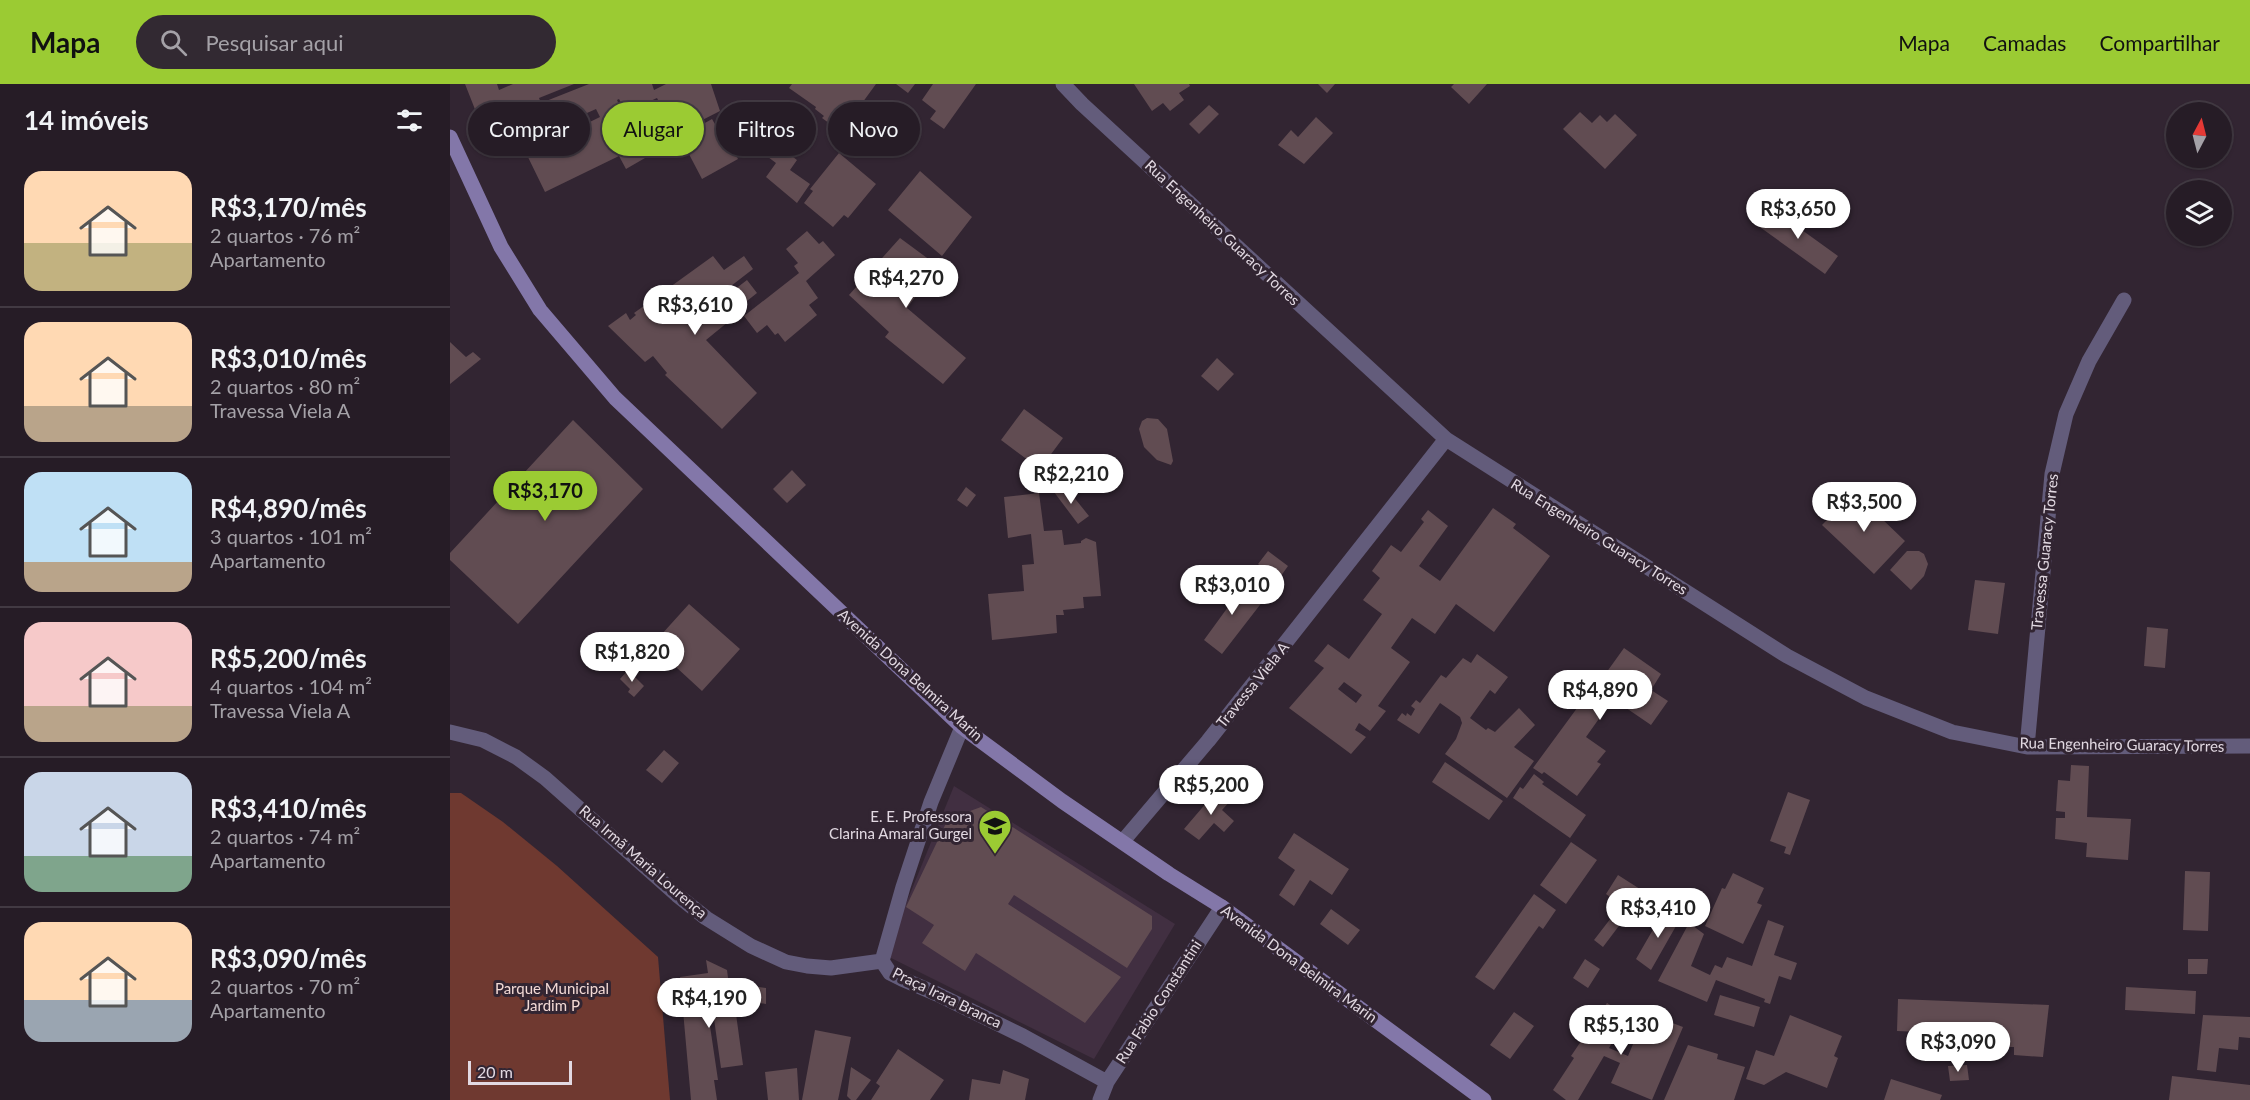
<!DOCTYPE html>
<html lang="pt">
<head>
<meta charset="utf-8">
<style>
  body { margin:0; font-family:Lato,sans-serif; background:#322932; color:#f1f3f6; height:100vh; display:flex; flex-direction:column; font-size:22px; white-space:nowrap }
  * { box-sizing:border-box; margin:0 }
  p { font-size:20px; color:#a4a1a7 }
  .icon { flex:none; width:33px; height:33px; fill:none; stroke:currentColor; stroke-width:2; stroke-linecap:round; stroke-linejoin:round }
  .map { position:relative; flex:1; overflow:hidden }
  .details { display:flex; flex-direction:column; background:#261c26; width:450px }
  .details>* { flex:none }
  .hud { position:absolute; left:18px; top:18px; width:570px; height:54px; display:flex; gap:12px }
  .needle { width:39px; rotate:7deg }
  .buttons { position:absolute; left:1716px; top:18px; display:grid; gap:12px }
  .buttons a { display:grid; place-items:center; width:66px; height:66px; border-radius:50%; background:#261c26; box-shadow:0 2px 4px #0004,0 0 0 2px #423a43; font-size:30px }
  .scale { position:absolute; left:18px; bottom:15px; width:104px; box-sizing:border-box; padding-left:6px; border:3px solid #e2d9e2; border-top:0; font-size:16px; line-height:21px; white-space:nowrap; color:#e2d9e2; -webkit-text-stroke:4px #322532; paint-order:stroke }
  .price { position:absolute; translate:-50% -51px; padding:0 14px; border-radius:21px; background:#fff; color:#222; font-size:20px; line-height:39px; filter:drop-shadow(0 2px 3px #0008) }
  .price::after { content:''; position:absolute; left:50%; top:36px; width:18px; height:14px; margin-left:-9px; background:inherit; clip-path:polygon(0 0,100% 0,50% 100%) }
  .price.current { background:#9bcb33; color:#111 }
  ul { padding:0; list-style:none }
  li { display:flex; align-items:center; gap:18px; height:150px; padding:0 24px }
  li+li { border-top:2px solid #423a43 }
  li span { display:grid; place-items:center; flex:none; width:168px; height:120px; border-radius:18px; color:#555 }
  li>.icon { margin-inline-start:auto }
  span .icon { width:72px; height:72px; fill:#fffc; stroke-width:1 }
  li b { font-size:26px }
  h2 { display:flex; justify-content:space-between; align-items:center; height:72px; padding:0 24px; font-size:26px }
  .tag { padding:0 21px; border-radius:27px; background:#261c26; box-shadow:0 2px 4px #0004,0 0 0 2px #423a43; font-size:21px; line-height:54px }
  .tag.current { background:#9bcb33; color:#111 }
  header { display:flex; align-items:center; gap:36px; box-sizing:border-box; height:84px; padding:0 30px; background:#9bcb33; color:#111 }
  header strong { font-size:28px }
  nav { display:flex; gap:33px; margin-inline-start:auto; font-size:21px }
  .search { width:420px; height:54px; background:#322932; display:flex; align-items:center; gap:15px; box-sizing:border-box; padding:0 21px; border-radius:33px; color:#a4a1a7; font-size:22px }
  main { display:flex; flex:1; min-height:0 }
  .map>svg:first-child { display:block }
  .built { fill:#412f41 }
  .green { fill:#6f3930 }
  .building { fill:#614c52; fill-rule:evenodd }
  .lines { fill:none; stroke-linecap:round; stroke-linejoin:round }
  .street { stroke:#635c7b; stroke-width:15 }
  .secondary { stroke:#8377a9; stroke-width:15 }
  .labels { text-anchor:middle; stroke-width:6; stroke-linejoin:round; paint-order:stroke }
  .street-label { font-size:15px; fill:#e2d9e2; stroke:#322532 }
  .poi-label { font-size:15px; fill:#e2d9e2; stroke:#322532; text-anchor:end }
  .park-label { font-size:15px; fill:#f2d9d5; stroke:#322532 }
</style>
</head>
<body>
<header>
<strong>Mapa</strong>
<div class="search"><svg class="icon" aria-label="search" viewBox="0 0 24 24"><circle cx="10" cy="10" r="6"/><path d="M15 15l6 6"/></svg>Pesquisar aqui</div>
<nav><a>Mapa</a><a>Camadas</a><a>Compartilhar</a></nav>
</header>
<main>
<section class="details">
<h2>14 imóveis<svg class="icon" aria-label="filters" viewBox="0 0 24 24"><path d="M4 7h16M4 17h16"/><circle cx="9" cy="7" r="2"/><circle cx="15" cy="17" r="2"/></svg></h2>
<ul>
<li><span style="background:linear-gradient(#ffd9b3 60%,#c2b280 0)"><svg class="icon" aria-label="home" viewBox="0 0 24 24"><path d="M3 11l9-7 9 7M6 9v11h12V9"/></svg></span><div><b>R$3,170/mês</b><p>2 quartos · 76 m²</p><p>Apartamento</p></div></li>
<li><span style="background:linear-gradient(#ffd9b3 70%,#b9a48a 0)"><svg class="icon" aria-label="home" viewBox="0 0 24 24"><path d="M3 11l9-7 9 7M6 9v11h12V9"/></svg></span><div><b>R$3,010/mês</b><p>2 quartos · 80 m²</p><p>Travessa Viela A</p></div></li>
<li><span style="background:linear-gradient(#bfe0f5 75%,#b9a48a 0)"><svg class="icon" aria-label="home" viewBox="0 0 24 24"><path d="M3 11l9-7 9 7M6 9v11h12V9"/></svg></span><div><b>R$4,890/mês</b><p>3 quartos · 101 m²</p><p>Apartamento</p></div></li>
<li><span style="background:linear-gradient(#f6c9c9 70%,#b9a48a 0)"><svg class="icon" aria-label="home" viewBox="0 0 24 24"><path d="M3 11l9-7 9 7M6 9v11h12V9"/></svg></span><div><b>R$5,200/mês</b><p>4 quartos · 104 m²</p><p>Travessa Viela A</p></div></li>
<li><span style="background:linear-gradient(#c9d6e8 70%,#7fa58c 0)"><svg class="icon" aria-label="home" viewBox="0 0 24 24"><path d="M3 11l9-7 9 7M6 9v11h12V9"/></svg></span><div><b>R$3,410/mês</b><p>2 quartos · 74 m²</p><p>Apartamento</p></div></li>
<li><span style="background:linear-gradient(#ffd9b3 65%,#9aa5b1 0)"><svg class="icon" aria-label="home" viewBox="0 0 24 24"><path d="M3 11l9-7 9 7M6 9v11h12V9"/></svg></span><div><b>R$3,090/mês</b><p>2 quartos · 70 m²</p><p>Apartamento</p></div></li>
</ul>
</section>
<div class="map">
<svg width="1800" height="1016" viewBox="0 0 1800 1016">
  <rect width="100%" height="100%" fill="#322532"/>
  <path class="built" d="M 504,702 L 725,840 L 644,975 L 435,871 Z"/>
  <path class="green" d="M 0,709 L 11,709 L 53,738 L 107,782 L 208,873 L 220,1016 L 0,1016 Z"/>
  <path class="building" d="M 15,0 L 47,0 L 49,6 L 63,0 L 124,0 L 89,14 L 91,19 L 139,0 L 202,0 L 204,6 L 216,0 L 261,0 L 270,27 L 225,50 L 207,14 L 176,28 L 169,15 L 167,16 L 195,74 L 176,85 L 169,72 L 95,108 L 76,69 L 150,33 L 146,25 L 43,71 Z
    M 342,0 L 426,0 L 391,48 L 372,34 L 374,32 L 365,25 L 366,23 L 339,4 Z
    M 446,0 L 465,0 L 458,9 Z
    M 483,0 L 526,0 L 494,45 L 480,35 L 486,27 L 472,16 Z
    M 684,0 L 739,0 L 740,2 L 729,9 L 734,16 L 720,27 L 713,19 L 702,27 Z
    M 868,0 L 885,0 L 877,9 Z
    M 1004,0 L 1037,0 L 1019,20 L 1001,3 Z
    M 759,21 L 769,30 L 749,50 L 739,40 Z
    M 1130,28 L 1142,39 L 1150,31 L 1157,38 L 1165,30 L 1187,51 L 1155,85 L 1113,45 Z
    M 322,31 L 333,38 L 329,44 L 344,54 L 335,67 L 347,76 L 340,86 L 360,100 L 347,119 L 316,93 L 326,79 L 310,67 L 311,64 L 302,58 Z
    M 866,33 L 883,49 L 854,80 L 828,61 L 841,46 L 848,53 Z
    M 262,35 L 277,61 L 280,59 L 288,75 L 252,95 L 230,53 Z
    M 389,69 L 426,100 L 398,134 L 394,131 L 383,143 L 354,119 L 363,107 L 360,105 Z
    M 470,87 L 522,133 L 492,172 L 438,126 Z
    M 1320,123 L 1388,172 L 1375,190 L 1307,141 Z
    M 357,147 L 369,160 L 373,157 L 385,171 L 356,197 L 368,214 L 359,221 L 367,231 L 335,258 L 328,249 L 325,251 L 317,241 L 307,249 L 294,232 L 349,189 L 344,182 L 348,179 L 336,165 Z
    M 450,154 L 488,182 L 457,224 L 516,274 L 493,300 L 435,253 L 439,248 L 399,211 Z
    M 263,172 L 274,186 L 294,172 L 303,185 L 281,202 L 284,206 L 297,196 L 307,209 L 287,225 L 289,229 L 256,256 L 307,309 L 272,345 L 215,291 L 217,289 L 203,272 L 195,278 L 158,242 L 176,229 L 180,236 L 186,231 L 184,229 Z
    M 0,258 L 16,273 L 23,268 L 31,275 L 0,300 Z
    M 767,274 L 784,290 L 768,307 L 751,292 Z
    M 574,325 L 613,354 L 590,385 L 551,356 Z
    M 697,334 L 708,335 L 717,345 L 723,377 L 721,381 L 707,376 L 694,363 L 689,345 L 692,337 Z
    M 123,336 L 193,405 L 68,540 L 0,476 L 0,469 Z
    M 342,386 L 356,401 L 337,419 L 323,405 Z
    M 614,401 L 639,432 L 628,440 L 604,408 Z
    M 516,403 L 526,411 L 517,423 L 507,416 Z
    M 1404,408 L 1455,457 L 1424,490 L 1372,441 Z
    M 589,409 L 594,447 L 612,446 L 614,461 L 631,459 L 631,457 L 636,454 L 646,458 L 651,512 L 633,513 L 634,524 L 613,526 L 614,531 L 606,531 L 607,549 L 542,556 L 538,510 L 574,507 L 572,481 L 584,480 L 581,450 L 558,454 L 554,413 Z
    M 1043,424 L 1066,440 L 1063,444 L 1100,472 L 1044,548 L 1006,520 L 985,550 L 962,534 L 941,564 L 960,578 L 928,622 L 936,627 L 920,647 L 909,639 L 905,646 L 916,653 L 901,670 L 839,624 L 874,584 L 864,577 L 878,560 L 899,575 L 932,530 L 913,516 L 930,494 L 922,487 L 941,461 L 951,468 L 974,438 L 971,435 L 978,426 L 998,442 L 969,482 L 990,497 ZM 894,598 L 912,611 L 906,619 L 888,605 Z
    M 818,467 L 838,482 L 828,496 L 808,480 Z
    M 1457,467 L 1469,467 L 1474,470 L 1478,480 L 1474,492 L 1461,506 L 1440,486 Z
    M 1525,496 L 1555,499 L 1548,550 L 1518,546 Z
    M 775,499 L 788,509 L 794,502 L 813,517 L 772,570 L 754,556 L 778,523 L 765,513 Z
    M 239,520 L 290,565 L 252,607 L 202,561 Z
    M 1697,543 L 1718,545 L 1715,584 L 1694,582 Z
    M 1174,564 L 1211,590 L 1201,606 L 1218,617 L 1201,641 L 1163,615 L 1136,653 L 1156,667 L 1147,678 L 1151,680 L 1127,712 L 1094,688 L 1092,690 L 1083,684 L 1144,601 L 1146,603 Z
    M 1027,570 L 1058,593 L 1045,610 L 1040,606 L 1020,634 L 1036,646 L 1038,644 L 1045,648 L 1069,624 L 1085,641 L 1064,663 L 1084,677 L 1057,714 L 995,670 L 1006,655 L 1012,639 L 1010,633 L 990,619 L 969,650 L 947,636 L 952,629 L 956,632 L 957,629 L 961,632 L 965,625 L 961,622 L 966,616 L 970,619 L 991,591 L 996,594 L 1013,574 L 1021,579 Z
    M 178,586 L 194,602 L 184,613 L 178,608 L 180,605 L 170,595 Z
    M 214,666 L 229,679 L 212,699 L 196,686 Z
    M 995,678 L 1053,717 L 1039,736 L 982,698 Z
    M 1621,681 L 1639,682 L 1637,733 L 1681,735 L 1678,776 L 1636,773 L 1637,759 L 1605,755 L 1606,734 L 1615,734 L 1615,728 L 1606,727 L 1608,696 L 1620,697 Z
    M 1084,690 L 1094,698 L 1092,700 L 1136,731 L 1120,754 L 1063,714 L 1070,703 L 1073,705 Z
    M 769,704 L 782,715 L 772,726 L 784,737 L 774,748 L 764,739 L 749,756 L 734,745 Z
    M 1338,708 L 1360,716 L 1340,771 L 1334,769 L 1336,763 L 1320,757 Z
    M 531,723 L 702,832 L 702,845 L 677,884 L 564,811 L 558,820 L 671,893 L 635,939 L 526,869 L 515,887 L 472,859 L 484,841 L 456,823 L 498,735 Z
    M 844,749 L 899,785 L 882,811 L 860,796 L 844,822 L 829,811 L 845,786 L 828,774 Z
    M 1121,758 L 1147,776 L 1116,820 L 1090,801 Z
    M 1735,787 L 1760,788 L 1758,847 L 1733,846 Z
    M 1283,789 L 1314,804 L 1307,819 L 1312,821 L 1293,860 L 1255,842 L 1272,804 L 1275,805 Z
    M 1168,791 L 1204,814 L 1199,820 L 1190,814 L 1153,863 L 1144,856 L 1171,821 L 1156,810 Z
    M 1084,810 L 1106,826 L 1093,845 L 1089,842 L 1044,906 L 1025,893 Z
    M 1216,823 L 1230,835 L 1201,886 L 1186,875 Z
    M 881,825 L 910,846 L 898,861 L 870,840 Z
    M 1318,836 L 1334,842 L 1324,871 L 1347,879 L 1341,896 L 1329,892 L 1320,920 L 1314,918 L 1315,915 L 1266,896 L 1257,918 L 1208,897 L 1239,839 L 1254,850 L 1241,882 L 1260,891 L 1265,881 L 1272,884 L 1277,873 L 1302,882 Z
    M 1135,875 L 1150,885 L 1138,904 L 1123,894 Z
    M 1738,875 L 1758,875 L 1757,890 L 1738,890 Z
    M 256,876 L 277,886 L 280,909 L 283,908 L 293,981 L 271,984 L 261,914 L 256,915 L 268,996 L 264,996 L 267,1016 L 241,1016 L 230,893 L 258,889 Z
    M 288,900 L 316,904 L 316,920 L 288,915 Z
    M 1676,903 L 1746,907 L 1745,930 L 1675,926 Z
    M 1270,911 L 1310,923 L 1304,943 L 1264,931 Z
    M 1448,915 L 1599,921 L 1593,973 L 1564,971 L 1564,963 L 1548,963 L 1548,949 L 1540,949 L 1541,951 L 1447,947 Z
    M 1157,919 L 1178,932 L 1159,964 L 1178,972 L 1194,934 L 1209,940 L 1212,935 L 1233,943 L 1202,1016 L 1161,999 L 1170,979 L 1154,972 L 1128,1016 L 1116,1016 L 1103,1006 L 1124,974 L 1121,972 Z
    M 1064,928 L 1084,942 L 1060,975 L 1040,961 Z
    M 1340,931 L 1392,952 L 1384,972 L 1388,974 L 1377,1004 L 1336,988 L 1314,1001 L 1296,995 L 1306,966 L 1324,972 Z
    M 1753,931 L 1800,933 L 1800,954 L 1789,953 L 1788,966 L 1769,964 L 1766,988 L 1747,986 Z
    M 365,946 L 401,953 L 388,1016 L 352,1016 Z
    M 1238,961 L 1268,970 L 1267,975 L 1295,983 L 1284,1016 L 1214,1016 Z
    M 448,965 L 494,996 L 480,1016 L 421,1016 L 430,1002 L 426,999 Z
    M 1517,981 L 1519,996 L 1500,997 L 1498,982 Z
    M 401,983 L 421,996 L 406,1016 L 401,1016 L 397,1012 Z
    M 347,984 L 349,1016 L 318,1016 L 315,988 Z
    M 553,986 L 579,995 L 575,1016 L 519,1016 L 522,995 L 550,1000 Z
    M 1722,992 L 1800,1001 L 1800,1016 L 1719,1016 Z
    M 1441,995 L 1492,1011 L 1490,1016 L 1434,1016 Z"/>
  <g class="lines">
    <path class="street" d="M 613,0 L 632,20 L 996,355 L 1337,572 L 1416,614 L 1502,648 L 1577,663 L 1800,662
      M 512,643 L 481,718 L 453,803 L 432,877 L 440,889 L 452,895 L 487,910 L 573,952 L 657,998
      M 0,648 L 33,656 L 66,673 L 95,694 L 227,811 L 256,834 L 301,862 L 336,878 L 357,882 L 381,884 L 432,877
      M 1577,663 L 1602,390 L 1616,330 L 1639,277 L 1674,216
      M 673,757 L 758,657 L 996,355
      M 650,1016 L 657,998 L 772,823"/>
    <path class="secondary" d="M 0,53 L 51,163 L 90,226 L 165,314 L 512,643 L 612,717 L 719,790 L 772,823 L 1034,1016"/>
  </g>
  <defs>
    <g id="school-pin" transform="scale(1.725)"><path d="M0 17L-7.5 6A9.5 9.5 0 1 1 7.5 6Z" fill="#9bcb33" stroke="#322532"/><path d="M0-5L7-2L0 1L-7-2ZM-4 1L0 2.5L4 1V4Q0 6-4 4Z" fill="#111"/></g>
  </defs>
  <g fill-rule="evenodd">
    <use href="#school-pin" x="545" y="742"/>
  </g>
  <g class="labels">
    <g class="street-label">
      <text transform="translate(772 149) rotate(43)" y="5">Rua Engenheiro Guaracy Torres</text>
      <text transform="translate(1149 453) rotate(32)" y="5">Rua Engenheiro Guaracy Torres</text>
      <text transform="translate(1595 468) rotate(-84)" y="5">Travessa Guaracy Torres</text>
      <text transform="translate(460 591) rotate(42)" y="5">Avenida Dona Belmira Marin</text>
      <text transform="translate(803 601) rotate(-51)" y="5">Travessa Viela A</text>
      <text transform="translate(1672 661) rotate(1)" y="5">Rua Engenheiro Guaracy Torres</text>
      <text transform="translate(193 778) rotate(41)" y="5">Rua Irmã Maria Lourença</text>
      <text transform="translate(849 880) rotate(36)" y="5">Avenida Dona Belmira Marin</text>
      <text transform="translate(497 914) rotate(26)" y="5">Praça Irara Branca</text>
      <text transform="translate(709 918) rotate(-57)" y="5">Rua Fabio Constantini</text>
    </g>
    <g class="poi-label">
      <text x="522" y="738">E. E. Professora<tspan x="522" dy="17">Clarina Amaral Gurgel</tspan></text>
    </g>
    <g class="park-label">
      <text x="102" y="910">Parque Municipal<tspan x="102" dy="17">Jardim P</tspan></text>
    </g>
  </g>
</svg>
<div class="buttons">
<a><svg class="needle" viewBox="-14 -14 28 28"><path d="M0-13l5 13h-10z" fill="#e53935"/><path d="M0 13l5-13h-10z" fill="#a4a1a7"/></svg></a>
<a><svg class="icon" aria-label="layers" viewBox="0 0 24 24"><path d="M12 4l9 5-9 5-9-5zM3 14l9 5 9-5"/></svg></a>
</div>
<div class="scale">20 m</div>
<b class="price" style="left:1348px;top:156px">R$3,650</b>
<b class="price" style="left:456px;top:225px">R$4,270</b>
<b class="price" style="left:245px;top:252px">R$3,610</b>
<b class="price" style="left:621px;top:421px">R$2,210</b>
<b class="price current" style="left:95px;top:438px">R$3,170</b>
<b class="price" style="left:1414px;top:449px">R$3,500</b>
<b class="price" style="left:782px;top:532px">R$3,010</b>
<b class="price" style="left:182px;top:599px">R$1,820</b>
<b class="price" style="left:1150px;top:637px">R$4,890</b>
<b class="price" style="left:761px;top:732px">R$5,200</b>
<b class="price" style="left:1208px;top:855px">R$3,410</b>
<b class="price" style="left:259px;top:945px">R$4,190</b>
<b class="price" style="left:1171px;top:972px">R$5,130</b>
<b class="price" style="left:1508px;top:989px">R$3,090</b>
<div class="hud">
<a class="tag">Comprar</a>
<a class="tag current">Alugar</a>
<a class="tag">Filtros</a>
<a class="tag">Novo</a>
</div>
</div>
</main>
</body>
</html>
